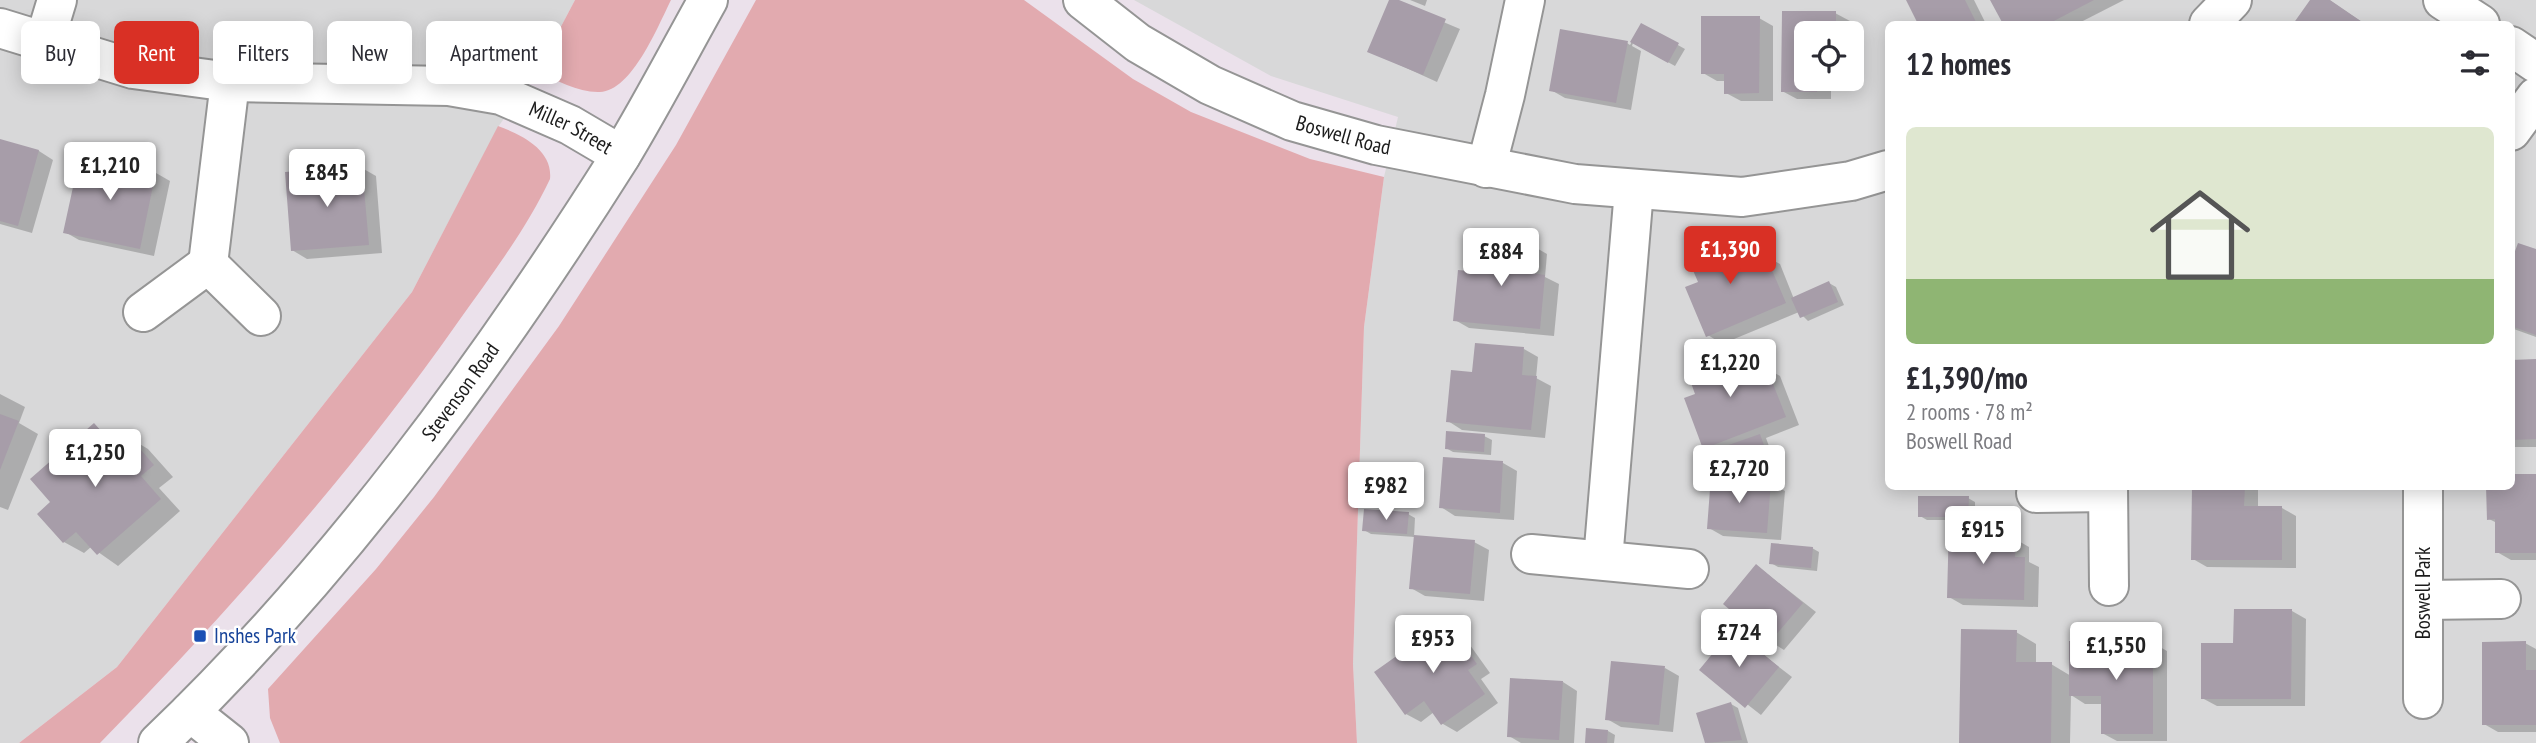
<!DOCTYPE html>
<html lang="en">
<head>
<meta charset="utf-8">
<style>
  body { margin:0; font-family:"PT Sans Narrow",sans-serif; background:#f7f7f7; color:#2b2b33; height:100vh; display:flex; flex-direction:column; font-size:26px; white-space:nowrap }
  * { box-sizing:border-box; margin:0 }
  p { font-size:23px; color:#7c7c81 }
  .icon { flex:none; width:38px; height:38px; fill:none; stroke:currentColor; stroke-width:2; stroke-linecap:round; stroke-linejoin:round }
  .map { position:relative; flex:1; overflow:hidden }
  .panel { position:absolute; left:1885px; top:21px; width:630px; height:469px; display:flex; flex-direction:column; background:#fff; border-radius:10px; box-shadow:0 4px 18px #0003 }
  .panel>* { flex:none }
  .banner { position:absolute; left:21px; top:21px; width:665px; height:63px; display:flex; gap:14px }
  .buttons { position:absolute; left:1794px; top:21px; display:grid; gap:14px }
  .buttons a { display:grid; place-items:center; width:70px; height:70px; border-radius:10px; background:#fff; box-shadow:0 4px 18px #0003; font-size:35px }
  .price { position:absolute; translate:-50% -60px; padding:0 16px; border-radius:7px; background:#fff; color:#222; font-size:23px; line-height:46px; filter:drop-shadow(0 2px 4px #0008) }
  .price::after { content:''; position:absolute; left:50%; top:42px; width:21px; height:16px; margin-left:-10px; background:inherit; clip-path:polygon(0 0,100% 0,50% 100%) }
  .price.on { background:#d93025; color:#fff }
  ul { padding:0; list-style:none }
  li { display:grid; align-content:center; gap:14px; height:371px; padding:0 21px }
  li+li { border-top:2px solid #e1e1e2 }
  li span { display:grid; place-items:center; height:217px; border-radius:10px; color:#555 }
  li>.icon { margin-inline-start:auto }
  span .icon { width:126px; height:126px; fill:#fffc; stroke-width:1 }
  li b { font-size:30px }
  h2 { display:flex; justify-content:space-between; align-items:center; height:84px; padding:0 21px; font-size:30px }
  .chip { padding:0 24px; border-radius:10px; background:#fff; box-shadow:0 4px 18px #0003; font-size:24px; line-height:63px }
  .chip.on { background:#d93025; color:#fff }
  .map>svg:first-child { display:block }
  .residential { fill:#d8d8d9; fill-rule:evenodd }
  .grass { fill:#e2aaaf }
  .shadow { fill:#0003 }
  .building { fill:#a79da9 }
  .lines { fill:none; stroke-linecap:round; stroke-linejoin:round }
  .minor-casing { stroke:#959595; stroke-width:42 }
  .tertiary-casing { stroke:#959595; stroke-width:42 }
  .minor { stroke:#fff; stroke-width:38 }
  .tertiary { stroke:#fff; stroke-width:38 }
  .transit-dot { fill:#1a4fb4; stroke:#fff; stroke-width:2.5 }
  .labels { text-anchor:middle; stroke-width:5; stroke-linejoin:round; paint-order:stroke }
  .street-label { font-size:21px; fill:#1b1b1b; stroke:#fff }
  .transit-label { font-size:21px; fill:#164399; stroke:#fff; text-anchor:start }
</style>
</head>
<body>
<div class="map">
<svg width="2536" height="743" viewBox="0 0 2536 743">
  <rect width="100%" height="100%" fill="#ebe1eb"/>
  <path class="residential" d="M 0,0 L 575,0 L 537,72 L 498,127 L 412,292 L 117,667 L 19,743 L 0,743 Z
    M 1134,0 L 2536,0 L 2536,743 L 1357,743 L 1353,664 L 1364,327 L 1384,177 L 1398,117 L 1271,76 ZM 1888,24 L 2511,24 L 2511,486 L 1888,486 ZM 1806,33 L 1852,33 L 1852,79 L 1806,79 Z"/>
  <path class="grass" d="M 575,0 L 671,0 C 658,26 632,91 600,92 C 579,93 557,80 537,72 Z
    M 756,0 L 1024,0 L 1133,79 L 1191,112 L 1310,159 L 1384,177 L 1364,327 L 1353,664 L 1357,743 L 280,743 L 270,718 L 268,689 L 376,569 L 434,497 L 559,326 L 676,145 Z
    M 498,126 C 522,135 553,150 550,179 C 526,230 490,277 458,322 C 352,473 228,612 100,743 L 19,743 L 117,667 L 412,292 Z"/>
  <path class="shadow" d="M 1391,0 L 1460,29 L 1437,82 L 1369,51 Z
    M 1410,0 L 1427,0 L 1425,6 Z
    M 1908,0 L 1974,0 L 1986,24 L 1920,24 Z
    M 1992,0 L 2124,0 L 2077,24 L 2005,24 Z
    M 2312,0 L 2329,0 L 2365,24 L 2295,24 Z
    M 1783,13 L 1835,13 L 1850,21 L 1849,33 L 1806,33 L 1806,79 L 1849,79 L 1831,81 L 1831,99 L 1797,99 L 1782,91 Z
    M 1759,18 L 1773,26 L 1773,101 L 1741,101 L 1726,93 L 1726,81 L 1717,81 L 1703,73 Z
    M 1642,25 L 1685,49 L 1675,66 L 1633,43 L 1632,46 L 1641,51 L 1631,110 L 1565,98 L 1551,90 L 1627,43 L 1630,45 Z
    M 0,141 L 39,151 L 53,160 L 32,233 L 0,224 Z
    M 81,157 L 156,173 L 170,181 L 154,256 L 79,240 L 65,232 Z
    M 362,168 L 376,176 L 382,253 L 307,259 L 292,250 Z
    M 1733,236 L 1747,245 L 1754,260 L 1765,256 L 1780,264 L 1794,299 L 1829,283 L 1836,287 L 1844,305 L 1808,321 L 1799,312 L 1722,344 L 1708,335 L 1700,283 Z
    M 1533,246 L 1547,254 L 1545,277 L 1559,284 L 1554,336 L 1469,328 L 1455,320 L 1481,273 Z
    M 2536,251 L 2536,337 L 2511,328 L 2511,267 Z
    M 1524,349 L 1538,357 L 1536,378 L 1551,386 L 1545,438 L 1462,430 L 1448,421 L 1474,374 Z
    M 1733,350 L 1748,358 L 1753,372 L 1766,368 L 1780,376 L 1799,425 L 1766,438 L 1774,460 L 1736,473 L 1729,469 L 1724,454 L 1719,456 L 1705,448 L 1698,395 Z
    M 2536,360 L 2536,447 L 2511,447 L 2511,361 Z
    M 0,394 L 25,407 L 19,423 L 38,434 L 8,510 L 0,507 Z
    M 94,425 L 120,444 L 128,437 L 148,449 L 173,477 L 159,488 L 180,511 L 118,566 L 91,547 L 84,553 L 64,542 L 52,502 Z
    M 1484,436 L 1492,440 L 1491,455 L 1453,452 L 1446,448 Z
    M 1444,459 L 1503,463 L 1517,471 L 1514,520 L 1455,516 L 1441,507 Z
    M 2536,476 L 2536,560 L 2511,560 L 2497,552 L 2497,523 L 2489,519 L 2511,486 Z
    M 1770,483 L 1785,491 L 1781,540 L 1723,536 L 1709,528 Z
    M 1912,486 L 1953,486 L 1953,490 L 1916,489 Z
    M 2194,486 L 2258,486 L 2258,508 L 2282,508 L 2296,516 L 2296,568 L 2207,567 L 2193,559 Z
    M 1968,498 L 1975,502 L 1975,520 L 1927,520 L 1920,516 Z
    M 1408,514 L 1415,518 L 1414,537 L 1474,542 L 1489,550 L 1484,601 L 1425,596 L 1411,588 L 1415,537 L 1371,534 L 1364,530 Z
    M 1974,525 L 1988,533 L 1988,538 L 2015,539 L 2029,547 L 2029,562 L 2039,567 L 2038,607 L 1963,605 L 1949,597 Z
    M 1812,548 L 1819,552 L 1817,571 L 1778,567 L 1771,563 Z
    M 1757,566 L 1816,612 L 1784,650 L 1770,641 Z
    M 2292,611 L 2306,619 L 2305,706 L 2217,706 L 2202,698 L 2235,644 Z
    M 1446,623 L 1460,631 L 1490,673 L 1481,679 L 1498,703 L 1457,732 L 1443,724 L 1434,712 L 1421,722 L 1406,714 Z
    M 1734,632 L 1792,677 L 1761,715 L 1702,669 Z
    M 2016,632 L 2036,644 L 2036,664 L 2051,664 L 2071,676 L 2153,643 L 2167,651 L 2167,741 L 2117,741 L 2102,733 L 2103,704 L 2085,704 L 2071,695 L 2070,743 L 1961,743 Z
    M 2525,643 L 2536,649 L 2536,732 L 2498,732 L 2484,724 Z
    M 1665,668 L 1679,676 L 1673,732 L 1621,727 L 1607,719 Z
    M 1563,682 L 1577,691 L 1574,743 L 1521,743 L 1509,736 Z
    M 1731,704 L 1738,708 L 1748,743 L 1707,743 L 1698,714 Z
    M 1608,731 L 1615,735 L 1614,743 L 1586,743 Z"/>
  <path class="building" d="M 1389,0 L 1399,0 L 1446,19 L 1423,75 L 1367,52 Z
    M 1906,0 L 1965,0 L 1977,24 L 1918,24 Z
    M 1990,0 L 2094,0 L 2048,24 L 2003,24 Z
    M 2310,0 L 2330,0 L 2365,24 L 2293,24 Z
    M 1782,11 L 1836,11 L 1836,33 L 1806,33 L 1806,79 L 1818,79 L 1817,92 L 1781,92 Z
    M 1701,16 L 1760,16 L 1759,93 L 1724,94 L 1724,74 L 1701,74 Z
    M 1641,23 L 1679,43 L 1668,63 L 1630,42 Z
    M 1560,29 L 1628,41 L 1616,103 L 1549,91 Z
    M 0,139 L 39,150 L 18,226 L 0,221 Z
    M 80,155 L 156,171 L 140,249 L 63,233 Z
    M 362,166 L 369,245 L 291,251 L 285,172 Z
    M 1733,234 L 1745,262 L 1765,254 L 1786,303 L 1706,337 L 1685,287 L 1698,282 L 1686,254 Z
    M 1482,240 L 1533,244 L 1531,273 L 1545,275 L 1540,329 L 1453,321 L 1458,270 L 1479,272 Z
    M 2518,243 L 2536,249 L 2536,335 L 2511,326 L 2511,262 Z
    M 1829,281 L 1838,302 L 1800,318 L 1791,298 Z
    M 1475,343 L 1524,347 L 1522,375 L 1537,376 L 1531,430 L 1446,422 L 1451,370 L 1472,372 Z
    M 1733,348 L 1744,374 L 1766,366 L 1786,417 L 1703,449 L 1684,398 L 1695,394 L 1685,366 Z
    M 2536,359 L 2536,439 L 2511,440 L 2511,360 Z
    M 0,414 L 19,421 L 0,470 Z
    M 94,423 L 115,447 L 128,435 L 154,465 L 141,476 L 161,499 L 97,555 L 76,532 L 63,543 L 37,514 L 50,502 L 30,479 Z
    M 1446,431 L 1485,434 L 1484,452 L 1445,449 Z
    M 1760,434 L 1768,457 L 1727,470 L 1720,448 Z
    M 1443,457 L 1503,461 L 1500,513 L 1439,508 Z
    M 2511,474 L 2536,474 L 2536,553 L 2495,553 L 2495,519 L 2487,520 L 2486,486 L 2511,486 Z
    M 1711,476 L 1771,481 L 1767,533 L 1707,529 Z
    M 2192,486 L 2245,486 L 2244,506 L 2282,506 L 2282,560 L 2191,560 Z
    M 1918,496 L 1969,496 L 1968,517 L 1918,517 Z
    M 1364,509 L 1409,512 L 1407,534 L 1362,531 Z
    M 1949,523 L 1974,523 L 1974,536 L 2016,537 L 2015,557 L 2025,557 L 2024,600 L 1947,598 Z
    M 1414,535 L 1475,540 L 1470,594 L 1409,589 Z
    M 1771,543 L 1813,547 L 1811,568 L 1769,564 Z
    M 1756,564 L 1803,603 L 1769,643 L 1723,604 Z
    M 2234,609 L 2292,609 L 2291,699 L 2201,699 L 2201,643 L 2233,643 Z
    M 1446,621 L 1477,664 L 1468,670 L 1485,694 L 1441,725 L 1424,701 L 1405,715 L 1374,672 Z
    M 1733,629 L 1779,667 L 1745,708 L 1699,670 Z
    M 1961,629 L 2017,630 L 2016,662 L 2052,662 L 2051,743 L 1959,743 Z
    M 2069,641 L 2153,641 L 2153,734 L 2101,734 L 2101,696 L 2069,696 Z
    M 2526,641 L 2526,670 L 2536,670 L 2536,725 L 2482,725 L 2482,642 Z
    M 1611,661 L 1665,666 L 1659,725 L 1605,720 Z
    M 1510,678 L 1563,681 L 1559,740 L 1507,737 Z
    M 1731,702 L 1742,740 L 1705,743 L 1696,713 Z
    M 1586,728 L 1608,730 L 1607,743 L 1585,743 Z"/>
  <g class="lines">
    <g class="minor-casing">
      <g id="minor">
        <path id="s1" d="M 1083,0 L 1138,43 L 1210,85 L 1292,121 L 1376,145 L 1575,184 L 1742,197 L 1851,181 L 1888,170"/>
        <path d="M 2443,0 L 2480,24"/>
        <path d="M 2209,24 L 2232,0"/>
        <path id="s2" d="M 0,28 L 133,69 L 230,82 L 449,86 L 501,95 L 570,125 L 621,155"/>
        <path d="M 44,43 L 57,0"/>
        <path d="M 2511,46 L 2536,63"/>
        <path d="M 2511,131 L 2536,97"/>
        <path d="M 1486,168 L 1505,95 L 1525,0"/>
        <path d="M 208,264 L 230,82"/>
        <path d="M 143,312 L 208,264 L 261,316"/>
        <path d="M 2108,486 L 2109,586"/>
        <path d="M 2423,486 L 2423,699"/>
        <path d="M 2036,493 L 2108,492"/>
        <path d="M 1531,554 L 1689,569"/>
        <path d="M 1603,560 L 1634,190"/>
        <path d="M 2423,600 L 2501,599"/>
        <path d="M 190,712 L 229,743"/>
      </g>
    </g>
    <g class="tertiary-casing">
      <g id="tertiary">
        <path id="s3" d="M 158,743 C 337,572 488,366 620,157 C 651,106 679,52 708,0"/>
      </g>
    </g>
    <use href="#minor" class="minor"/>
    <use href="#tertiary" class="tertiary"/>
  </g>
  <rect class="transit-dot" x="193" y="629" width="14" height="14" rx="3.5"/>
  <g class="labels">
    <g class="street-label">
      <text dy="7" stroke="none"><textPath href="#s2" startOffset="586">Miller Street</textPath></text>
      <text dy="7" stroke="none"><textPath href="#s1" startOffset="296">Boswell Road</textPath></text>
      <text dy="7" stroke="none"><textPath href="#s3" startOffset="464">Stevenson Road</textPath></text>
      <text transform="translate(2423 593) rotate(-90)" y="7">Boswell Park</text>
    </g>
    <g class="transit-label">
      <text x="214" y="643">Inshes Park</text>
    </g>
  </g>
</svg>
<div class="buttons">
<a><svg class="icon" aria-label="locate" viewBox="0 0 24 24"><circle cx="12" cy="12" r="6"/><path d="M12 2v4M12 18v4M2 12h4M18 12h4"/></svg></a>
</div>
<b class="price" style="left:110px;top:202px">£1,210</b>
<b class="price" style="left:327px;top:209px">£845</b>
<b class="price on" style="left:1730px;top:286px">£1,390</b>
<b class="price" style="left:1501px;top:288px">£884</b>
<b class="price" style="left:1730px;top:399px">£1,220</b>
<b class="price" style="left:95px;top:489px">£1,250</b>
<b class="price" style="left:1739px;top:505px">£2,720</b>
<b class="price" style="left:1386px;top:522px">£982</b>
<b class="price" style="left:1983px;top:566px">£915</b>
<b class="price" style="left:1739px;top:669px">£724</b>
<b class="price" style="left:1433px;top:675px">£953</b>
<b class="price" style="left:2116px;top:682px">£1,550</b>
<div class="banner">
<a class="chip">Buy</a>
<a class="chip on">Rent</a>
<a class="chip">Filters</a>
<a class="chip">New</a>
<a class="chip">Apartment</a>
</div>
<section class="panel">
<h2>12 homes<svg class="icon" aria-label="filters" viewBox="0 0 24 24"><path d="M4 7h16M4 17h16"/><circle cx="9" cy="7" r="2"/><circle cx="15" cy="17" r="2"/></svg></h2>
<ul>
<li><span style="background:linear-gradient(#dfe7d0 70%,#8fb573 0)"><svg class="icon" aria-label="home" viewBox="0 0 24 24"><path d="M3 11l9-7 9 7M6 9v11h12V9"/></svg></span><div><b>£1,390/mo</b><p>2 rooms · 78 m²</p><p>Boswell Road</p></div></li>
</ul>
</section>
</div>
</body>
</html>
